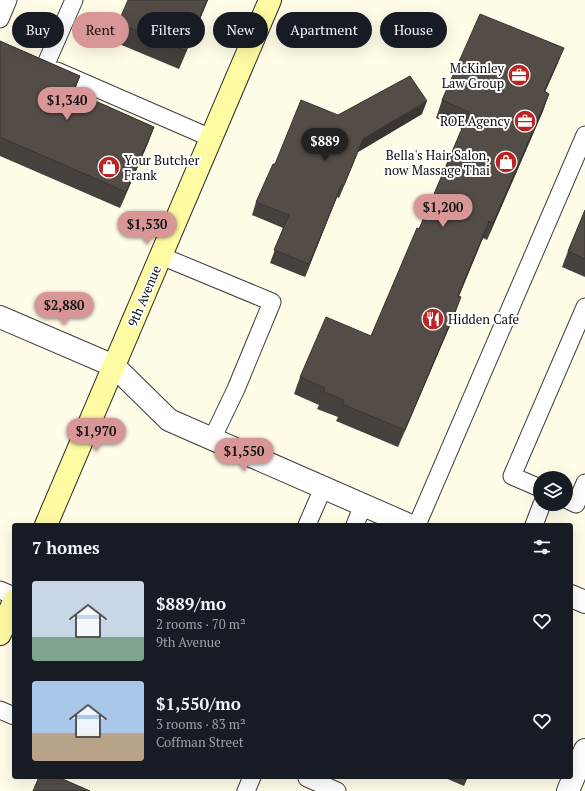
<!DOCTYPE html>
<html lang="en">
<head>
<meta charset="utf-8">
<style>
  body { margin:0; font-family:"PT Serif",serif; background:#20242c; color:#f1f3f6; height:100vh; display:flex; flex-direction:column; font-size:15px; white-space:nowrap }
  * { box-sizing:border-box; margin:0 }
  p { font-size:13px; color:#9ea1a6 }
  .icon { flex:none; width:22px; height:22px; fill:none; stroke:currentColor; stroke-width:2; stroke-linecap:round; stroke-linejoin:round }
  .map { position:relative; flex:1; overflow:hidden }
  .details { position:absolute; left:12px; top:523px; width:561px; height:256px; display:flex; flex-direction:column; background:#171b24; border-radius:4px; box-shadow:0 4px 16px #0002 }
  .details>* { flex:none }
  .guide { position:absolute; left:12px; top:12px; width:561px; height:36px; display:flex; gap:8px }
  .controls { position:absolute; left:533px; top:471px; display:grid; gap:8px }
  .controls a { display:grid; place-items:center; width:40px; height:40px; border-radius:50%; background:#171b24; box-shadow:0 4px 16px #0002; font-size:20px }
  .price { position:absolute; translate:-50% -34px; padding:0 9px; border-radius:14px; background:#d99697; color:#111; font-size:13px; line-height:26px; filter:drop-shadow(0 1px 2px #0008) }
  .price::after { content:''; position:absolute; left:50%; top:24px; width:12px; height:9px; margin-left:-6px; background:inherit; clip-path:polygon(0 0,100% 0,50% 100%) }
  .price.selected { background:#222; color:#fff }
  ul { padding:0; list-style:none }
  li { display:flex; align-items:center; gap:12px; height:100px; padding:0 20px }
  li span { display:grid; place-items:center; flex:none; width:112px; height:80px; border-radius:4px; color:#555 }
  li>.icon { margin-inline-start:auto }
  span .icon { width:48px; height:48px; fill:#fffc; stroke-width:1 }
  li b { font-size:17px }
  h2 { display:flex; justify-content:space-between; align-items:center; height:48px; padding:0 20px; font-size:17px }
  .tag { padding:0 14px; border-radius:18px; background:#171b24; box-shadow:0 4px 16px #0002; font-size:14px; line-height:36px }
  .tag.selected { background:#d99697; color:#111 }
  .map>svg:first-child { display:block }
  .lines { fill:none; stroke-linecap:round; stroke-linejoin:round }
  .service-casing { stroke:#3d3d3d; stroke-width:19 }
  .minor-casing { stroke:#3d3d3d; stroke-width:24 }
  .tertiary-casing { stroke:#3d3d3d; stroke-width:24 }
  .secondary-casing { stroke:#2c2c2c; stroke-width:24 }
  .service { stroke:#fff; stroke-width:17 }
  .minor { stroke:#fff; stroke-width:22 }
  .tertiary { stroke:#fff; stroke-width:22 }
  .secondary { stroke:#fffba3; stroke-width:22 }
  .wall { fill:#47413d }
  .shaded-wall { fill:#3a3532 }
  .building { fill:#534c47; stroke:#3a3532 }
  .labels { text-anchor:middle; stroke-width:4; stroke-linejoin:round; paint-order:stroke }
  .poi-label { font-size:13px; fill:#0a0a0a; stroke:#fff; text-anchor:end }
  .street-label { font-size:13px; fill:#0a0a0a; stroke:#fff }
</style>
</head>
<body>
<div class="map">
<svg width="585" height="791" viewBox="0 0 585 791">
  <rect width="100%" height="100%" fill="#fffce8"/>
  <g class="lines">
    <g class="service-casing">
      <path id="service" d="M 0,19 L 8,0
        M 45,66 L 74,0
        M 57,71 L 211,138
        M 161,256 L 272,302 L 236,389 L 212,439
        M 540,488 L 512,476 L 585,307
        M 566,499 L 576,504 L 585,483
        M 307,525 L 323,488
        M 355,525 L 363,505
        M 417,525 L 585,135
        M 534,525 L 542,504
        M 0,590 L 14,596
        M 0,710 L 14,716
        M 307,778 L 337,791
        M 246,791 L 252,777"/>
    </g>
    <g class="minor-casing">
      <path id="minor" d="M 0,317 L 114,366
        M 568,791 L 585,750"/>
    </g>
    <g class="tertiary-casing">
      <path id="tertiary" d="M 114,366 L 169,420 L 409,525
        M 571,596 L 585,602"/>
    </g>
    <g class="secondary-casing">
      <path id="secondary" d="M 46,525 L 270,0
        M 0,634 L 14,601"/>
    </g>
    <use href="#service" class="service"/>
    <use href="#minor" class="minor"/>
    <use href="#tertiary" class="tertiary"/>
    <use href="#secondary" class="secondary"/>
  </g>
  <path class="wall" d="M 208,0 L 179,69 L 112,41 L 118,23 Z
    M 0,41 L 80,76 L 74,92 L 154,127 L 148,143 L 120,208 L 0,156 Z
    M 564,48 L 557,65 L 545,91 L 549,94 L 543,111 L 487,240 L 483,238 L 459,296 L 455,314 L 398,447 L 336,421 L 338,417 L 317,409 L 319,405 L 294,394 L 300,377 L 371,336 L 419,229 L 462,129 L 436,118 L 442,100 Z
    M 422,114 L 358,152 L 339,198 L 337,197 L 305,277 L 270,263 L 283,228 L 252,215 L 256,202 L 275,164 L 338,115 Z
    M 585,210 L 585,277 L 562,267 L 568,251 Z
    M 443,777 L 468,777 L 464,786 Z"/>
  <path class="shaded-wall" d="M 207,0 L 208,0 L 179,69 L 186,51 Z
    M 564,48 L 557,65 L 538,108 L 544,91 Z
    M 80,76 L 74,92 L 73,91 Z
    M 549,94 L 543,111 L 487,240 L 493,223 Z
    M 427,101 L 422,114 L 358,152 L 339,198 L 344,185 L 363,139 Z
    M 154,127 L 148,143 L 120,208 L 126,192 Z
    M 342,184 L 337,197 L 305,277 L 309,264 Z
    M 489,221 L 483,238 L 452,313 L 458,296 Z
    M 461,297 L 455,314 L 398,447 L 405,430 Z"/>
  <path class="building" d="M 128,0 L 207,0 L 186,51 L 118,23 Z
    M 480,14 L 564,48 L 544,91 L 549,94 L 493,223 L 489,221 L 458,296 L 461,297 L 405,430 L 342,404 L 344,400 L 324,392 L 325,388 L 300,377 L 326,317 L 371,336 L 417,228 L 419,229 L 469,112 L 442,100 Z
    M 0,41 L 80,76 L 73,91 L 154,127 L 126,192 L 0,137 Z
    M 410,76 L 427,101 L 363,139 L 344,185 L 342,184 L 309,264 L 274,250 L 289,215 L 256,202 L 273,164 L 275,164 L 301,100 L 338,115 Z
    M 585,210 L 585,259 L 568,251 Z
    M 39,777 L 58,777 L 90,791 L 33,791 Z"/>
  <defs>
    <g id="office-disc" transform="scale(1.15)"><circle r="9.5" fill="#bb2422" stroke="#fff"/><path d="M-6-3h4V-5.5h4V-3h4V5H-6ZM-1-4.5V-3h2v-1.5ZM-6 0V1H6V0Z" fill="#fff"/></g>
    <g id="shop-disc" transform="scale(1.15)"><circle r="9.5" fill="#bb2422" stroke="#fff"/><path d="M-5-2.5h2.3a2.7 3.5 0 0 1 5.4 0H5L5.5 6h-11ZM-1.5-2.5h3a1.5 2.3 0 0 0-3 0Z" fill="#fff"/></g>
    <g id="restaurant-disc" transform="scale(1.15)"><circle r="9.5" fill="#bb2422" stroke="#fff"/><path d="M-5-6h1v4h1v-4h1v4h1v-4h1v5L-1.5 .5V6h-2V.5L-5-1ZM5-6V6H3V1.5H1.5Q1.5-4 5-6Z" fill="#fff"/></g>
  </defs>
  <g fill-rule="evenodd">
    <use href="#office-disc" x="519" y="75"/>
    <use href="#office-disc" x="525" y="121"/>
    <use href="#shop-disc" x="506" y="162"/>
    <use href="#shop-disc" x="109" y="167"/>
    <use href="#restaurant-disc" x="433" y="319"/>
  </g>
  <g class="labels">
    <g class="poi-label">
      <text x="504" y="73">McKinley<tspan x="504" dy="15">Law Group</tspan></text>
      <text x="510" y="126">ROE Agency</text>
      <text x="490" y="160">Bella's Hair Salon,<tspan x="490" dy="15">now Massage Thai</tspan></text>
      <text x="124" y="165" text-anchor="start">Your Butcher<tspan x="124" dy="15">Frank</tspan></text>
      <text x="448" y="324" text-anchor="start">Hidden Cafe</text>
    </g>
    <g class="street-label">
      <text transform="translate(144 296) rotate(-67)" y="5">9th Avenue</text>
    </g>
  </g>
</svg>
<div class="controls">
<a><svg class="icon" aria-label="layers" viewBox="0 0 24 24"><path d="M12 4l9 5-9 5-9-5zM3 14l9 5 9-5"/></svg></a>
</div>
<b class="price" style="left:67px;top:121px">$1,340</b>
<b class="price selected" style="left:325px;top:162px">$889</b>
<b class="price" style="left:443px;top:228px">$1,200</b>
<b class="price" style="left:147px;top:245px">$1,530</b>
<b class="price" style="left:64px;top:326px">$2,880</b>
<b class="price" style="left:96px;top:452px">$1,970</b>
<b class="price" style="left:244px;top:472px">$1,550</b>
<div class="guide">
<a class="tag">Buy</a>
<a class="tag selected">Rent</a>
<a class="tag">Filters</a>
<a class="tag">New</a>
<a class="tag">Apartment</a>
<a class="tag">House</a>
</div>
<section class="details">
<h2>7 homes<svg class="icon" aria-label="filters" viewBox="0 0 24 24"><path d="M4 7h16M4 17h16"/><circle cx="9" cy="7" r="2"/><circle cx="15" cy="17" r="2"/></svg></h2>
<ul>
<li><span style="background:linear-gradient(#c9d6e8 70%,#7fa58c 0)"><svg class="icon" aria-label="home" viewBox="0 0 24 24"><path d="M3 11l9-7 9 7M6 9v11h12V9"/></svg></span><div><b>$889/mo</b><p>2 rooms · 70 m²</p><p>9th Avenue</p></div><svg class="icon" aria-label="heart" viewBox="0 0 24 24"><path d="M12 20l-8-8c-3-5 5-10 8-4 3-6 11-1 8 4z"/></svg></li>
<li><span style="background:linear-gradient(#a9c7e8 65%,#b9a48a 0)"><svg class="icon" aria-label="home" viewBox="0 0 24 24"><path d="M3 11l9-7 9 7M6 9v11h12V9"/></svg></span><div><b>$1,550/mo</b><p>3 rooms · 83 m²</p><p>Coffman Street</p></div><svg class="icon" aria-label="heart" viewBox="0 0 24 24"><path d="M12 20l-8-8c-3-5 5-10 8-4 3-6 11-1 8 4z"/></svg></li>
</ul>
</section>
</div>
</body>
</html>
